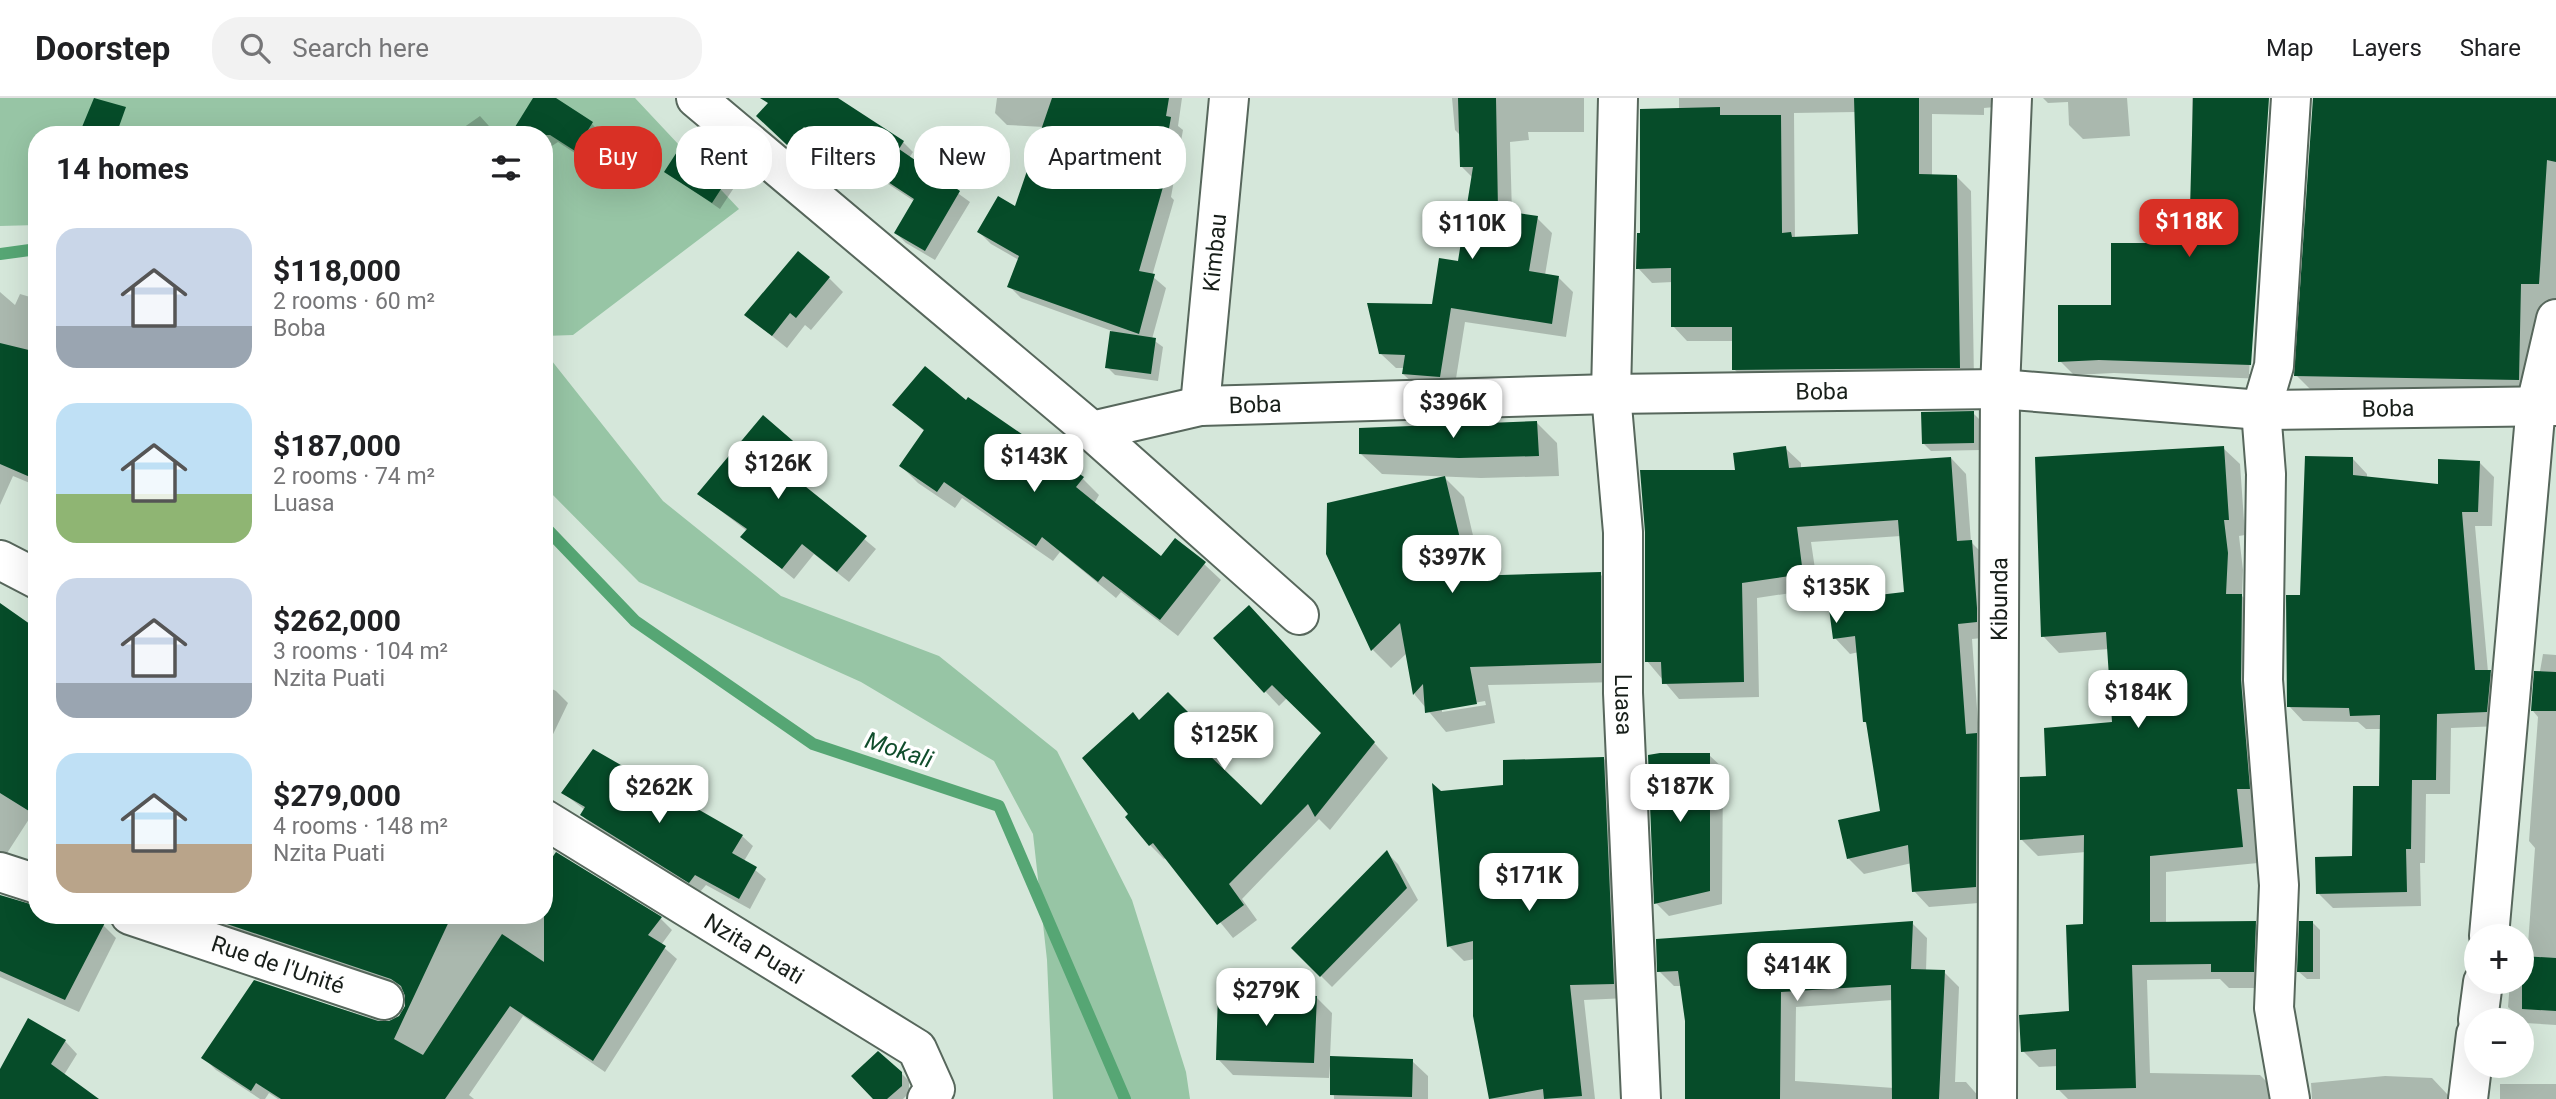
<!DOCTYPE html>
<html lang="en">
<head>
<meta charset="utf-8">
<style>
  body { margin:0; font-family:Roboto,sans-serif; background:#f2f2f2; color:#202124; height:100vh; display:flex; flex-direction:column; font-size:26px; white-space:nowrap }
  * { box-sizing:border-box; margin:0 }
  p { font-size:23px; color:#757577 }
  .icon { flex:none; width:38px; height:38px; fill:none; stroke:currentColor; stroke-width:2; stroke-linecap:round; stroke-linejoin:round }
  .map { position:relative; flex:1; overflow:hidden }
  .details { position:absolute; left:28px; top:28px; width:525px; height:798px; display:flex; flex-direction:column; background:#fff; border-radius:28px; box-shadow:0 7px 28px #0002 }
  .details>* { flex:none }
  .guide { position:absolute; left:574px; top:28px; width:665px; height:63px; display:flex; gap:14px }
  .controls { position:absolute; left:2464px; top:826px; display:grid; gap:14px }
  .controls a { display:grid; place-items:center; width:70px; height:70px; border-radius:50%; background:#fff; box-shadow:0 7px 28px #0002; font-size:35px }
  .price { position:absolute; translate:-50% -60px; padding:0 16px; border-radius:14px; background:#fff; color:#222; font-size:23px; line-height:46px; filter:drop-shadow(0 2px 4px #0008) }
  .price::after { content:''; position:absolute; left:50%; top:42px; width:21px; height:16px; margin-left:-10px; background:inherit; clip-path:polygon(0 0,100% 0,50% 100%) }
  .price.active { background:#d93025; color:#fff }
  ul { padding:0; list-style:none }
  li { display:flex; align-items:center; gap:21px; height:175px; padding:0 28px }
  li span { display:grid; place-items:center; flex:none; width:196px; height:140px; border-radius:21px; color:#555 }
  li>.icon { margin-inline-start:auto }
  span .icon { width:84px; height:84px; fill:#fffc; stroke-width:1 }
  li b { font-size:30px }
  h2 { display:flex; justify-content:space-between; align-items:center; height:84px; padding:0 28px; font-size:30px }
  .chip { padding:0 24px; border-radius:28px; background:#fff; box-shadow:0 7px 28px #0002; font-size:24px; line-height:63px }
  .chip.active { background:#d93025; color:#fff }
  header { display:flex; align-items:center; gap:42px; box-sizing:border-box; height:98px; padding:0 35px; background:#fff; border-bottom:2px solid #e0e0e0 }
  header strong { font-size:33px }
  nav { display:flex; gap:38px; margin-inline-start:auto; font-size:24px }
  .search { width:490px; height:63px; background:#f2f2f2; display:flex; align-items:center; gap:18px; box-sizing:border-box; padding:0 24px; border-radius:28px; color:#757577; font-size:26px }
  .map>svg:first-child { display:block }
  .green { fill:#97c5a5 }
  .shadow { fill:#0003; fill-rule:evenodd }
  .lines { fill:none; stroke-linecap:round; stroke-linejoin:round }
  .stream { stroke:#56a674; stroke-width:12 }
  .building { fill:#064c29 }
  .minor-casing { stroke:#57675c; stroke-width:42 }
  .minor { stroke:#fff; stroke-width:38 }
  .labels { text-anchor:middle; stroke-width:7; stroke-linejoin:round; paint-order:stroke }
  .street-label { font-size:23px; fill:#181f1a; stroke:#fff }
  .water-label { font-size:24px; font-style:italic; fill:#104d2c; stroke:#fff }
</style>
</head>
<body>
<header>
<strong>Doorstep</strong>
<div class="search"><svg class="icon" aria-label="search" viewBox="0 0 24 24"><circle cx="10" cy="10" r="6"/><path d="M15 15l6 6"/></svg>Search here</div>
<nav><a>Map</a><a>Layers</a><a>Share</a></nav>
</header>
<div class="map">
<svg width="2556" height="1001" viewBox="0 0 2556 1001">
  <rect width="100%" height="100%" fill="#d5e7da"/>
  <path class="green" d="M 0,0 L 635,0 L 739,111 L 573,237 L 544,238 L 544,37 L 37,37 L 37,127 L 0,128 Z
    M 544,253 L 663,403 L 781,498 L 939,558 L 1057,653 L 1132,802 L 1186,974 L 1190,1001 L 1053,1001 L 1047,862 L 1033,736 L 994,663 L 861,584 L 639,484 L 544,388 Z"/>
  <path class="shadow" d="M 535,0 L 552,0 L 592,26 L 603,37 L 587,63 L 558,44 L 544,53 L 544,37 Z
    M 776,0 L 835,0 L 903,44 L 913,54 L 909,60 L 970,104 L 935,162 L 906,145 L 896,135 L 914,103 L 815,38 L 799,56 L 769,28 Z
    M 997,0 L 1182,0 L 1178,28 L 1183,32 L 1171,99 L 1174,102 L 1152,178 L 1166,190 L 1152,241 L 1163,249 L 1158,283 L 1115,277 L 1107,269 L 1112,233 L 1021,200 L 1009,188 L 1019,162 L 991,146 L 979,134 L 1016,110 L 1044,29 L 1007,27 L 995,15 Z
    M 1452,0 L 1584,0 L 1584,34 L 1528,34 L 1529,42 L 1510,44 L 1512,116 L 1537,120 L 1552,135 L 1545,177 L 1558,179 L 1573,194 L 1566,239 L 1465,224 L 1454,293 L 1418,290 L 1403,276 L 1404,270 L 1396,270 L 1381,256 L 1433,208 L 1459,165 L 1473,80 L 1461,68 L 1461,38 L 1455,32 Z
    M 1679,0 L 2012,0 L 2006,8 L 1984,10 L 1984,17 L 1932,16 L 1932,78 L 1956,78 L 1971,93 L 1974,283 L 1748,285 L 1734,271 L 1734,243 L 1687,243 L 1673,228 L 1673,184 L 1652,185 L 1638,170 L 1641,137 L 1679,12 ZM 1856,14 L 1859,137 L 1795,141 L 1794,15 Z
    M 2043,0 L 2127,0 L 2130,38 L 2083,41 L 2069,27 L 2068,4 L 2048,5 Z
    M 2192,0 L 2276,0 L 2265,281 L 2114,275 L 2074,277 L 2060,263 L 2169,147 L 2192,113 ZM 2267,0 L 2271,0 L 2253,276 L 2249,276 Z
    M 2556,0 L 2556,223 L 2535,298 L 2312,293 L 2296,277 Z
    M 480,18 L 497,37 L 453,37 Z
    M 154,29 L 195,37 L 153,37 Z
    M 666,74 L 731,75 L 739,82 L 720,111 Z
    M 829,180 L 843,194 L 811,232 L 805,227 L 787,250 L 746,217 Z
    M 0,194 L 15,207 L 20,196 L 37,201 L 37,388 L 13,378 L 0,407 Z
    M 966,305 L 1082,380 L 1099,397 L 1094,406 L 1161,460 L 1204,466 L 1221,482 L 1178,538 L 1121,494 L 1116,500 L 1060,454 L 1053,463 L 962,400 L 955,410 L 918,385 L 901,368 L 925,334 L 894,306 Z
    M 1973,315 L 1981,323 L 1981,352 L 1931,353 L 1924,346 Z
    M 1537,325 L 1557,345 L 1559,378 L 1481,380 L 1382,376 L 1361,356 Z
    M 1785,350 L 1801,365 L 1801,371 L 1951,360 L 1966,376 L 1971,444 L 1986,459 L 1992,539 L 1972,541 L 1991,804 L 1929,809 L 1914,793 L 1912,765 L 1864,776 L 1849,761 L 1840,724 L 1882,714 L 1869,628 L 1864,623 L 1859,554 L 1850,556 L 1835,540 L 1905,496 L 1901,438 L 1811,444 L 1818,491 L 1757,500 L 1759,599 L 1679,601 L 1647,563 L 1737,373 Z
    M 2223,350 L 2240,366 L 2245,437 L 2239,438 L 2243,472 L 2242,498 L 2258,514 L 2265,706 L 2252,707 L 2258,765 L 2166,774 L 2166,825 L 2255,825 L 2271,841 L 2269,890 L 2229,890 L 2220,881 L 2147,882 L 2150,975 L 2260,977 L 2277,994 L 2277,1001 L 2068,1001 L 2058,991 L 2058,968 L 2039,969 L 2023,953 L 2071,914 L 2085,828 L 2086,754 L 2038,758 L 2022,742 L 2047,679 L 2114,626 L 2109,551 L 2059,555 L 2043,538 Z
    M 806,356 L 817,367 L 800,387 L 876,451 L 849,484 L 814,456 L 794,481 L 743,439 L 747,433 L 699,396 Z
    M 2353,361 L 2367,376 L 2367,381 L 2439,388 L 2480,365 L 2494,379 L 2492,428 L 2475,428 L 2488,574 L 2504,589 L 2501,628 L 2451,630 L 2450,696 L 2426,696 L 2425,765 L 2420,765 L 2421,808 L 2333,810 L 2318,795 L 2354,759 L 2380,689 L 2381,631 L 2366,631 L 2358,624 L 2303,623 L 2289,608 L 2301,499 Z
    M 1445,380 L 1464,399 L 1483,480 L 1600,476 L 1619,495 L 1619,584 L 1488,587 L 1495,625 L 1446,634 L 1415,597 L 1407,555 L 1391,570 L 1373,552 L 1327,455 ZM 1485,603 L 1486,607 L 1442,614 L 1442,611 Z
    M 0,507 L 37,533 L 37,721 L 31,718 L 0,766 Z
    M 1263,523 L 1388,660 L 1330,732 L 1319,721 L 1242,801 L 1257,822 L 1233,840 L 1167,759 L 1164,761 L 1150,747 L 1127,719 L 1130,717 L 1140,624 L 1168,596 L 1230,658 L 1219,669 L 1261,710 L 1323,634 L 1288,599 L 1279,608 L 1215,540 Z
    M 2543,556 L 2556,557 L 2556,927 L 2525,925 L 2508,909 L 2510,884 L 2522,884 L 2522,860 L 2527,860 L 2535,750 L 2529,743 L 2538,619 L 2533,613 Z
    M 544,587 L 556,593 L 568,605 L 544,655 Z
    M 1709,657 L 1723,670 L 1722,806 L 1669,818 L 1656,805 Z
    M 1603,660 L 1618,675 L 1628,900 L 1584,902 L 1595,1001 L 1490,1001 L 1475,918 L 1475,861 L 1464,863 L 1449,848 L 1440,695 L 1505,689 Z
    M 563,695 L 742,738 L 753,748 L 744,763 L 766,781 L 750,811 L 706,787 L 700,794 L 592,728 L 582,717 L 585,712 Z
    M 1387,755 L 1398,766 L 1418,802 L 1332,889 L 1293,850 Z
    M 0,799 L 37,817 L 103,827 L 116,840 L 79,914 L 0,879 Z
    M 197,817 L 544,817 L 661,821 L 672,832 L 661,847 L 677,861 L 605,974 L 523,918 L 469,997 L 474,1001 L 278,1001 L 269,995 L 265,1001 L 260,1001 L 216,972 L 204,960 L 301,899 L 388,925 L 400,919 L 407,909 L 405,893 L 213,829 Z
    M 2312,824 L 2320,832 L 2320,881 L 2307,881 L 2299,874 Z
    M 1912,825 L 1927,840 L 1926,873 L 1944,874 L 1959,889 L 1955,984 L 1966,984 L 1981,1001 L 1686,1001 L 1686,923 L 1682,888 L 1674,888 L 1659,873 ZM 1893,902 L 1894,990 L 1795,983 L 1796,909 Z
    M 1317,900 L 1332,915 L 1330,960 L 1412,963 L 1428,978 L 1428,1001 L 1334,1001 L 1333,968 L 1330,968 L 1329,980 L 1233,977 L 1218,961 Z
    M 65,943 L 77,956 L 54,993 L 19,975 Z
    M 901,975 L 909,983 L 909,995 L 903,1001 L 875,1001 Z
    M 2385,978 L 2432,980 L 2448,997 L 2448,1001 L 2312,1001 L 2311,985 Z
    M 2500,986 L 2556,986 L 2556,1001 L 2500,1001 Z"/>
  <g class="lines">
    <path class="stream" d="M 0,156 L 37,151
      M 544,428 L 635,523 L 813,646 L 999,708 L 1125,1001"/>
  </g>
  <path class="building" d="M 94,0 L 126,9 L 116,37 L 102,37 L 82,29 Z
    M 533,0 L 556,0 L 593,24 L 575,53 L 550,37 L 510,37 Z
    M 760,0 L 838,0 L 904,43 L 899,51 L 960,93 L 925,153 L 894,135 L 914,101 L 804,29 L 787,47 L 756,18 L 768,5 Z
    M 1052,0 L 1169,0 L 1166,18 L 1171,19 L 1159,88 L 1163,89 L 1139,173 L 1155,176 L 1139,236 L 1007,189 L 1019,158 L 977,134 L 998,98 L 1015,108 Z
    M 1458,0 L 1496,0 L 1498,112 L 1538,118 L 1529,173 L 1559,178 L 1552,226 L 1451,210 L 1440,279 L 1402,276 L 1405,257 L 1379,256 L 1367,205 L 1432,206 L 1439,160 L 1458,163 L 1473,69 L 1460,69 Z
    M 1854,0 L 1919,0 L 1919,76 L 1957,77 L 1960,270 L 1732,272 L 1732,229 L 1671,229 L 1671,170 L 1636,171 L 1637,135 L 1640,135 L 1640,11 L 1720,9 L 1720,17 L 1781,17 L 1782,135 L 1791,134 L 1792,139 L 1858,136 Z
    M 2193,0 L 2269,0 L 2251,267 L 2099,262 L 2058,264 L 2058,207 L 2111,207 L 2111,145 L 2167,145 L 2166,112 L 2190,111 Z
    M 2313,0 L 2556,0 L 2556,64 L 2547,62 L 2539,186 L 2521,186 L 2519,282 L 2294,278 Z
    M 684,43 L 732,74 L 712,105 L 664,74 Z
    M 798,153 L 830,179 L 796,220 L 790,215 L 772,238 L 744,217 Z
    M 1110,233 L 1156,240 L 1151,276 L 1105,270 Z
    M 0,245 L 37,254 L 37,382 L 0,366 Z
    M 925,268 L 966,302 L 968,299 L 1084,379 L 1076,389 L 1161,458 L 1175,440 L 1206,464 L 1160,522 L 1103,478 L 1098,484 L 1042,439 L 1036,448 L 944,384 L 937,394 L 899,368 L 924,332 L 892,307 Z
    M 1974,313 L 1974,345 L 1922,346 L 1921,314 Z
    M 763,317 L 807,355 L 790,376 L 867,438 L 837,474 L 802,446 L 782,471 L 740,439 L 747,431 L 697,396 Z
    M 1537,323 L 1539,358 L 1459,360 L 1359,356 L 1359,330 Z
    M 1786,348 L 1789,370 L 1951,359 L 1957,443 L 1972,442 L 1977,510 L 1977,524 L 1958,526 L 1966,636 L 1977,635 L 1976,789 L 1912,794 L 1908,747 L 1847,761 L 1838,722 L 1880,713 L 1866,624 L 1863,624 L 1855,538 L 1833,541 L 1828,503 L 1904,494 L 1898,422 L 1797,429 L 1803,476 L 1742,485 L 1744,584 L 1662,586 L 1661,564 L 1645,564 L 1645,434 L 1640,372 L 1735,372 L 1733,355 Z
    M 2224,348 L 2229,422 L 2224,422 L 2228,455 L 2226,496 L 2242,496 L 2241,582 L 2250,691 L 2237,691 L 2243,749 L 2150,758 L 2150,824 L 2256,823 L 2254,874 L 2211,874 L 2211,866 L 2132,867 L 2136,990 L 2056,992 L 2056,951 L 2021,954 L 2019,917 L 2069,913 L 2066,827 L 2083,826 L 2084,737 L 2020,742 L 2020,679 L 2046,678 L 2044,630 L 2112,624 L 2106,534 L 2041,539 L 2035,359 Z
    M 2305,358 L 2353,359 L 2353,377 L 2438,386 L 2438,361 L 2480,363 L 2478,414 L 2462,414 L 2475,572 L 2491,572 L 2487,614 L 2437,616 L 2436,682 L 2412,682 L 2411,751 L 2406,751 L 2407,794 L 2316,796 L 2315,759 L 2352,758 L 2353,688 L 2379,688 L 2380,617 L 2350,618 L 2349,610 L 2287,609 L 2286,497 L 2300,497 Z
    M 1445,378 L 1469,478 L 1601,474 L 1601,565 L 1470,569 L 1477,606 L 1425,615 L 1423,586 L 1413,597 L 1400,525 L 1371,553 L 1326,456 L 1327,405 Z
    M 0,505 L 37,531 L 37,718 L 0,695 Z
    M 1249,507 L 1375,644 L 1315,719 L 1308,706 L 1229,786 L 1244,807 L 1217,827 L 1153,745 L 1149,748 L 1125,719 L 1128,716 L 1082,660 L 1133,614 L 1139,622 L 1168,594 L 1217,643 L 1206,654 L 1261,707 L 1321,635 L 1272,587 L 1264,595 L 1213,540 Z
    M 2534,573 L 2556,574 L 2556,613 L 2531,613 Z
    M 593,651 L 743,737 L 732,755 L 757,769 L 739,801 L 695,777 L 689,785 L 580,717 L 585,709 L 561,695 Z
    M 1660,655 L 1710,655 L 1710,793 L 1654,806 L 1648,657 Z
    M 1604,659 L 1614,886 L 1570,887 L 1582,998 L 1544,1001 L 1543,991 L 1489,1001 L 1473,918 L 1473,843 L 1447,849 L 1432,685 L 1441,693 L 1503,687 L 1503,662 Z
    M 1387,752 L 1407,790 L 1320,879 L 1291,850 Z
    M 556,754 L 662,819 L 648,837 L 666,848 L 593,963 L 510,908 L 445,1001 L 281,1001 L 256,985 L 251,993 L 201,960 L 254,882 L 378,923 L 389,923 L 399,918 L 405,908 L 405,898 L 401,888 L 391,881 L 200,817 L 452,817 L 394,941 L 423,957 L 502,836 L 544,864 L 544,771 Z
    M 0,797 L 37,808 L 37,817 L 109,817 L 65,902 L 0,873 Z
    M 1913,823 L 1911,871 L 1945,872 L 1939,1001 L 1892,1001 L 1891,887 L 1781,894 L 1780,1001 L 1685,1001 L 1685,923 L 1678,873 L 1657,874 L 1656,841 Z
    M 2299,823 L 2313,823 L 2313,874 L 2297,874 Z
    M 2522,858 L 2556,860 L 2556,913 L 2522,911 Z
    M 1218,895 L 1317,898 L 1314,965 L 1216,962 Z
    M 28,920 L 66,942 L 51,966 L 99,1001 L 0,1001 L 0,971 Z
    M 878,953 L 902,974 L 902,988 L 887,1001 L 873,1001 L 851,978 Z
    M 1330,958 L 1413,961 L 1412,999 L 1330,997 Z"/>
  <g class="lines">
    <g class="minor-casing">
      <g id="minor">
        <path d="M 696,0 L 1092,333 L 1299,517"/>
        <path id="s1" d="M 1618,0 L 1611,296 L 1623,434 L 1623,595 L 1641,1001"/>
        <path id="s2" d="M 1200,308 L 1229,0"/>
        <path id="s3" d="M 1092,333 L 1200,308 L 1611,296 L 2000,291 L 2261,312 L 2556,308"/>
        <path d="M 0,462 L 37,481"/>
        <path id="s4" d="M 544,721 L 917,951 L 935,991 L 927,1001"/>
        <path d="M 0,774 L 37,786"/>
        <path id="s5" d="M 130,817 L 384,902"/>
        <path d="M 2489,838 L 2536,307 L 2556,221"/>
        <path d="M 2478,922 L 2483,884"/>
        <path id="s6" d="M 1997,1001 L 2000,291 L 2012,0"/>
        <path d="M 2290,1001 L 2274,910 L 2279,787 L 2263,582 L 2266,376 L 2261,312 L 2274,268 L 2291,0"/>
        <path d="M 2468,1001 L 2476,936"/>
      </g>
    </g>
    <use href="#minor" class="minor"/>
  </g>
  <g class="labels">
    <g class="street-label">
      <text dy="8" stroke="none"><textPath href="#s2" startOffset="154">Kimbau</textPath></text>
      <text dy="8" stroke="none"><textPath href="#s3" startOffset="733">Boba</textPath></text>
      <text dy="8" stroke="none"><textPath href="#s3" startOffset="166">Boba</textPath></text>
      <text dy="8" stroke="none"><textPath href="#s3" startOffset="1300">Boba</textPath></text>
      <text dy="8" stroke="none"><textPath href="#s6" startOffset="500">Kibunda</textPath></text>
      <text dy="8" stroke="none"><textPath href="#s1" startOffset="607">Luasa</textPath></text>
      <text dy="8" stroke="none"><textPath href="#s4" startOffset="247">Nzita Puati</textPath></text>
      <text dy="8" stroke="none"><textPath href="#s5" startOffset="156">Rue de l'Unité</textPath></text>
    </g>
    <g class="water-label">
      <text transform="translate(899 652) rotate(18)" y="8">Mokali</text>
    </g>
  </g>
</svg>
<div class="controls">
<a>+</a>
<a>−</a>
</div>
<b class="price active" style="left:2189px;top:161px">$118K</b>
<b class="price" style="left:1472px;top:163px">$110K</b>
<b class="price" style="left:1453px;top:342px">$396K</b>
<b class="price" style="left:1034px;top:396px">$143K</b>
<b class="price" style="left:778px;top:403px">$126K</b>
<b class="price" style="left:1452px;top:497px">$397K</b>
<b class="price" style="left:1836px;top:527px">$135K</b>
<b class="price" style="left:2138px;top:632px">$184K</b>
<b class="price" style="left:1224px;top:674px">$125K</b>
<b class="price" style="left:1680px;top:726px">$187K</b>
<b class="price" style="left:659px;top:727px">$262K</b>
<b class="price" style="left:1529px;top:815px">$171K</b>
<b class="price" style="left:1797px;top:905px">$414K</b>
<b class="price" style="left:1266px;top:930px">$279K</b>
<div class="guide">
<a class="chip active">Buy</a>
<a class="chip">Rent</a>
<a class="chip">Filters</a>
<a class="chip">New</a>
<a class="chip">Apartment</a>
</div>
<section class="details">
<h2>14 homes<svg class="icon" aria-label="filters" viewBox="0 0 24 24"><path d="M4 7h16M4 17h16"/><circle cx="9" cy="7" r="2"/><circle cx="15" cy="17" r="2"/></svg></h2>
<ul>
<li><span style="background:linear-gradient(#c9d6e8 70%,#9aa5b1 0)"><svg class="icon" aria-label="home" viewBox="0 0 24 24"><path d="M3 11l9-7 9 7M6 9v11h12V9"/></svg></span><div><b>$118,000</b><p>2 rooms · 60 m²</p><p>Boba</p></div></li>
<li><span style="background:linear-gradient(#bfe0f5 65%,#8fb573 0)"><svg class="icon" aria-label="home" viewBox="0 0 24 24"><path d="M3 11l9-7 9 7M6 9v11h12V9"/></svg></span><div><b>$187,000</b><p>2 rooms · 74 m²</p><p>Luasa</p></div></li>
<li><span style="background:linear-gradient(#c9d6e8 75%,#9aa5b1 0)"><svg class="icon" aria-label="home" viewBox="0 0 24 24"><path d="M3 11l9-7 9 7M6 9v11h12V9"/></svg></span><div><b>$262,000</b><p>3 rooms · 104 m²</p><p>Nzita Puati</p></div></li>
<li><span style="background:linear-gradient(#bfe0f5 65%,#b9a48a 0)"><svg class="icon" aria-label="home" viewBox="0 0 24 24"><path d="M3 11l9-7 9 7M6 9v11h12V9"/></svg></span><div><b>$279,000</b><p>4 rooms · 148 m²</p><p>Nzita Puati</p></div></li>
</ul>
</section>
</div>
</body>
</html>
